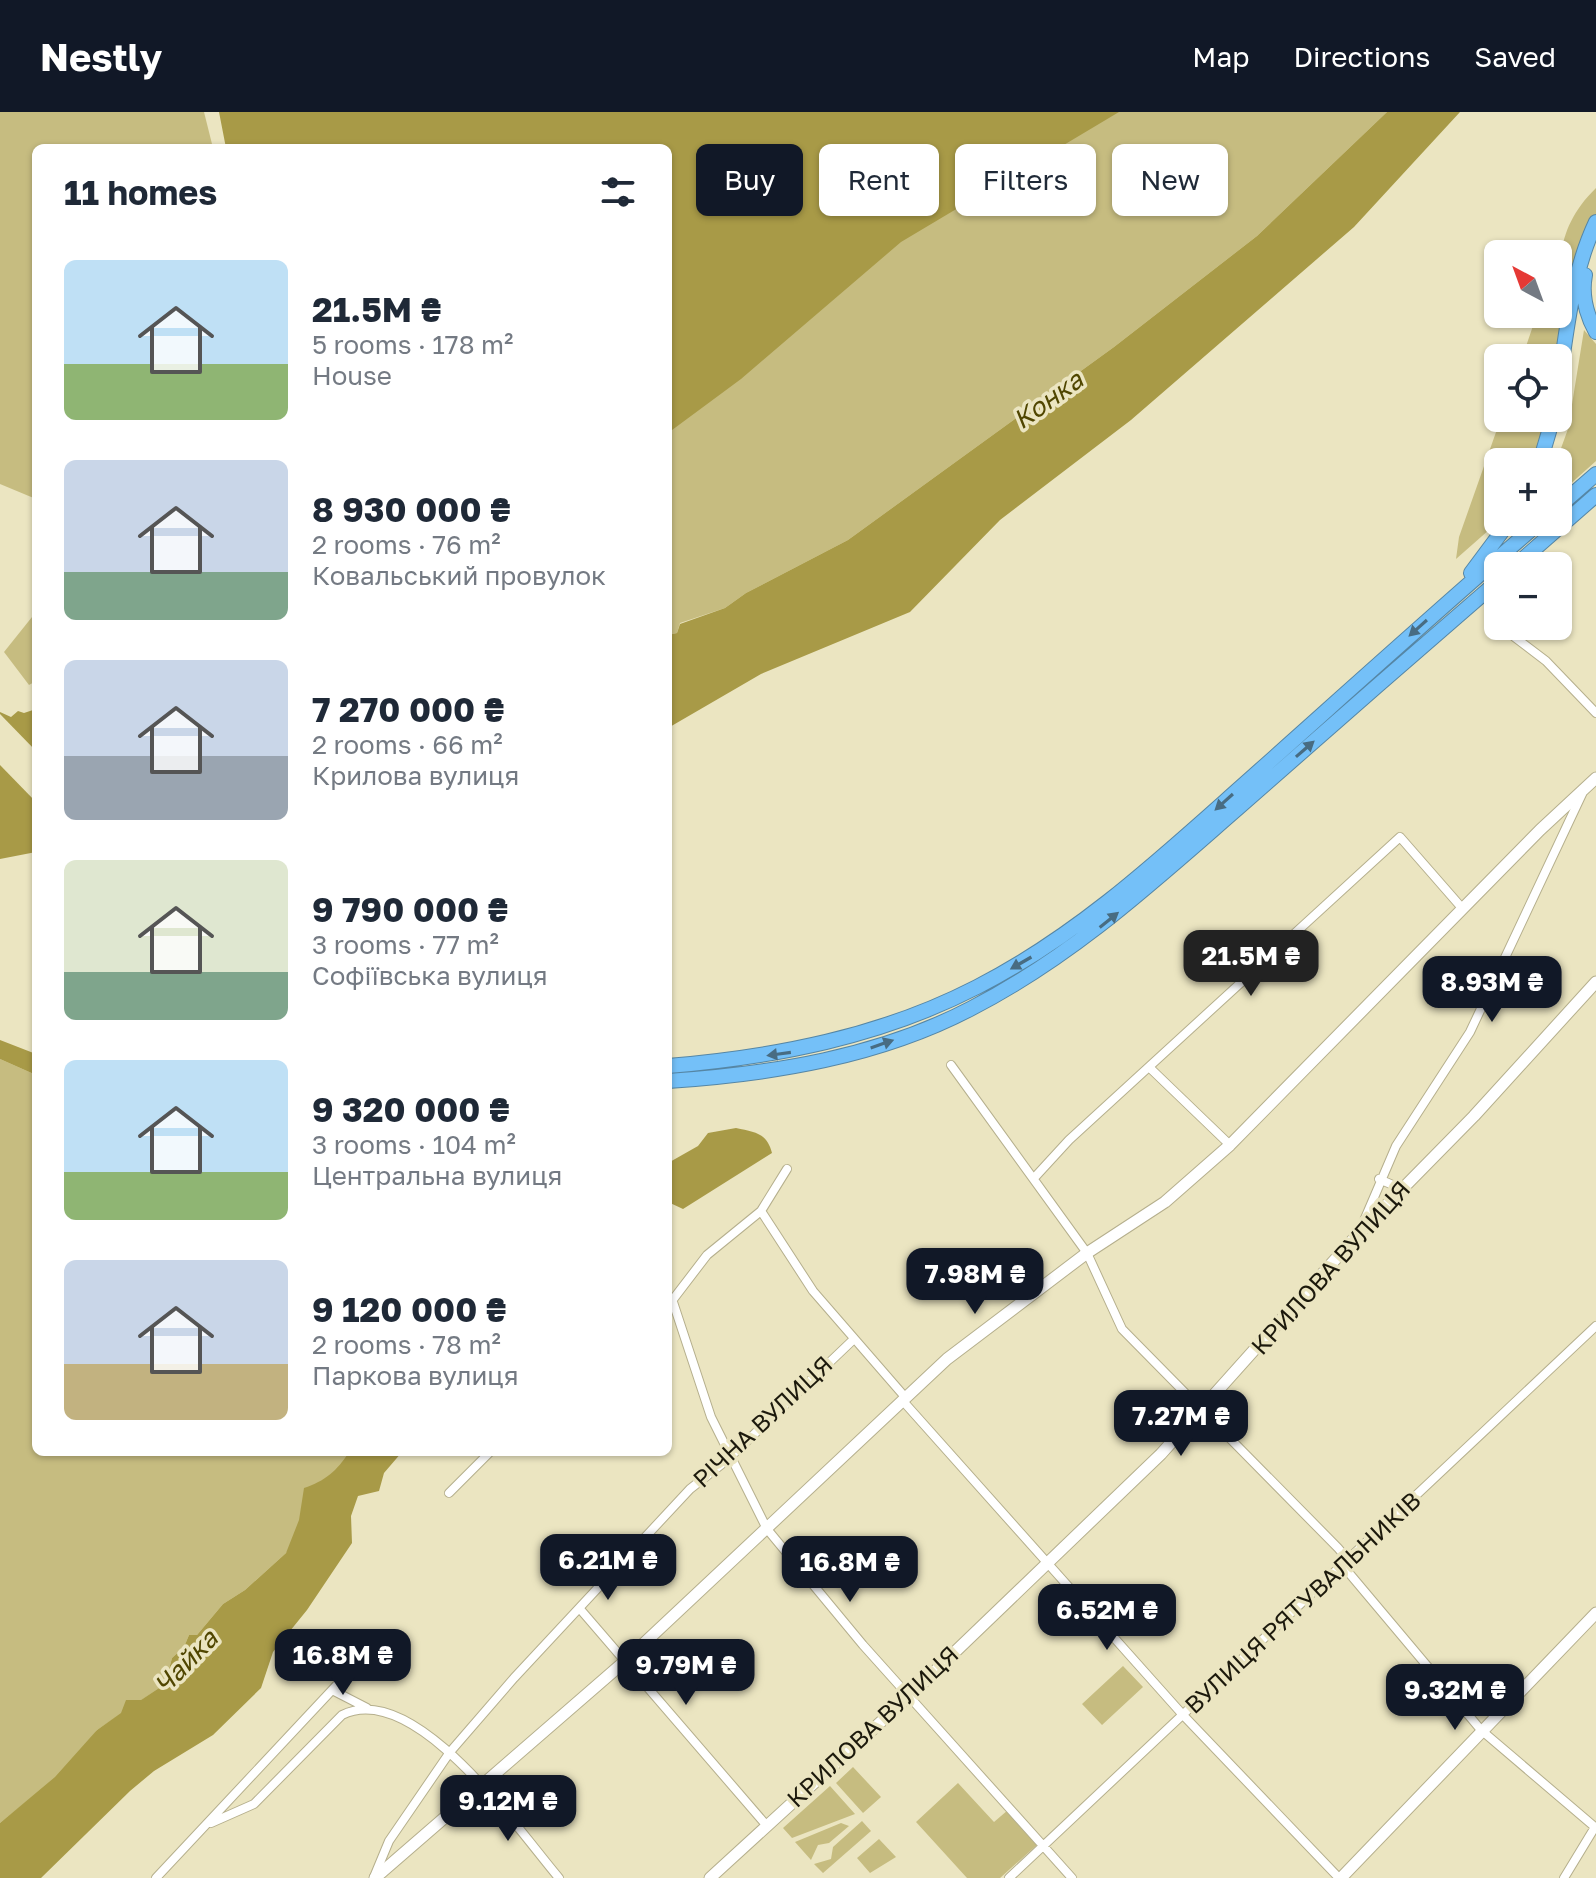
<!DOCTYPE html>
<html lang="en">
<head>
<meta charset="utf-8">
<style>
  body { margin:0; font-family:"Golos Text",sans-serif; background:#f2f2f3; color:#1f2937; height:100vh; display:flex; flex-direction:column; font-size:30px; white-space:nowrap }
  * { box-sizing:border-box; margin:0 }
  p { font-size:26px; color:#747a83 }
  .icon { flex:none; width:44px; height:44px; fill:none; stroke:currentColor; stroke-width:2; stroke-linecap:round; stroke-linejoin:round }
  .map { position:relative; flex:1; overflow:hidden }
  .drawer { position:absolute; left:32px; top:32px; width:640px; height:1312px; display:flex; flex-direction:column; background:#fff; border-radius:12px; box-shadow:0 2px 6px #0004 }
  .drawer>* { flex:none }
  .top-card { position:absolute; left:696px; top:32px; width:760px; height:72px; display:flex; gap:16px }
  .needle { width:52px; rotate:319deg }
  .fabs { position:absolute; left:1484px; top:128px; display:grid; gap:16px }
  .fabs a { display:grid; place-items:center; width:88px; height:88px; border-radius:12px; background:#fff; box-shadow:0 2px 6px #0004; font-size:40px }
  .price { position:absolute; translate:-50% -68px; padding:0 18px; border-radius:16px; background:#111827; color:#fff; font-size:26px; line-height:52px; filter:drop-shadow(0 2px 4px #0008) }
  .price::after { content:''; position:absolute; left:50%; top:48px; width:24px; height:18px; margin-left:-12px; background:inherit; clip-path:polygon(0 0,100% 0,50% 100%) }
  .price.selected { background:#222; color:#fff }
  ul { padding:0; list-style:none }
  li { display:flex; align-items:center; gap:24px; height:200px; padding:0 32px }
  li span { display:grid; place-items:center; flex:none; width:224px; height:160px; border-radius:12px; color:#555 }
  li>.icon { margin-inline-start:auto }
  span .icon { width:96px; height:96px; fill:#fffc; stroke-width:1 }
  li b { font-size:34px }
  h2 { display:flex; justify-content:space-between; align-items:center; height:96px; padding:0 32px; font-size:34px }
  .chip { padding:0 28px; border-radius:12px; background:#fff; box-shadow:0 2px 6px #0004; font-size:28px; line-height:72px }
  .chip.selected { background:#111827; color:#fff }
  header { display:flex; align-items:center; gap:48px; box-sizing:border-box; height:112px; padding:0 40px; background:#111827; color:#fff }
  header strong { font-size:38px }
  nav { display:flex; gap:44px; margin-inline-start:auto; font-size:28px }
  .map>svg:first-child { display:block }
  .green { fill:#c6bc80 }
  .water { fill:#a89a47 }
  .pier { fill:#ebe5c1 }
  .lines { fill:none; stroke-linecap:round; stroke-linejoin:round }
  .street-casing { stroke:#b5af8d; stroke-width:10 }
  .secondary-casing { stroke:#b5af8d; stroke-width:13 }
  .highway-casing { stroke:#5586a5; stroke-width:16 }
  .street { stroke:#fff; stroke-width:8 }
  .secondary { stroke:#fff; stroke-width:11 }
  .highway { stroke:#74c0f8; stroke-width:14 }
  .oneway { fill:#486c82 }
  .labels { text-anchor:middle; stroke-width:7; stroke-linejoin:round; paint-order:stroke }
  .street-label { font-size:24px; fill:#1c190c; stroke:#ebe5c1 }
  .water-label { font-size:26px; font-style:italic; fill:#504600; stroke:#ebe5c1 }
</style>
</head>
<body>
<header>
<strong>Nestly</strong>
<nav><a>Map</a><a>Directions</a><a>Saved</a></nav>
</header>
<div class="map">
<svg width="1596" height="1766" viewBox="0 0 1596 1766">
  <rect width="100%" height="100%" fill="#ebe5c1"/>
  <path class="green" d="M 0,0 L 204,0 L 213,36 L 36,36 L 36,387 L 0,372 Z
    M 577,0 L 1387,0 L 1257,124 L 1114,235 L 848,428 L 746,481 L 725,496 L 680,511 L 677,521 L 668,523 L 668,36 L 567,36 Z
    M 1596,76 L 1596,102 L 1583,121 L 1575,149 L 1555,246 L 1522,246 L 1537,202 L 1558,202 C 1558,151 1557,114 1596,76 Z
    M 1584,218 L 1596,232 L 1596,349 L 1558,383 L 1556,350 L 1568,317 Z
    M 1501,306 L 1546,306 L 1533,350 L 1498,350 L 1498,410 L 1456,447 L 1459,425 Z
    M 36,500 L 36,569 L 29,573 L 4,540 Z
    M 0,947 L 36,963 L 36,1340 L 367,1340 L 286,1441 L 245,1478 L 223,1492 L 197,1523 L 189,1523 L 184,1535 L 172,1546 L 165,1572 L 97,1618 L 58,1673 L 37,1681 L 0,1711 Z
    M 1123,1554 L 1143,1575 L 1102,1613 L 1082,1592 Z
    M 853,1655 L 881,1685 L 863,1701 L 836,1671 Z
    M 958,1671 L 994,1710 L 1008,1698 L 1039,1731 L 1000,1766 L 967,1766 L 916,1710 Z
    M 830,1674 L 855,1702 L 792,1726 L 783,1716 Z
    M 862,1709 L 871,1719 L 823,1761 L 814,1752 L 831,1747 L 833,1735 Z
    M 841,1711 L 849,1714 L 829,1731 L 818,1733 L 811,1748 L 795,1730 Z
    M 879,1727 L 896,1745 L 870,1761 L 857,1746 Z"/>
  <path class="water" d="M 219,0 L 1119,0 L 901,130 L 741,267 L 668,321 L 668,36 L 226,36 Z
    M 1387,0 L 1460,0 L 1354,115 L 1131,308 L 1000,408 L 910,500 L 761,562 L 668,616 L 668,523 L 677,521 L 680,512 L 725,496 L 746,481 L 848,428 L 1114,235 L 1257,124 Z
    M 36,597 L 36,740 L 0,747 L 0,600 L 11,605 L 18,599 L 24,601 Z
    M 0,928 L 36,942 L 36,963 L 0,947 Z
    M 736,1016 C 755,1020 767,1021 772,1041 L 683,1097 L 668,1090 L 668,1051 L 698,1034 L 708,1021 Z
    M 349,1340 L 402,1340 L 384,1361 L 379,1379 L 358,1384 L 351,1404 L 352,1431 L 307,1498 L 273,1540 L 261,1576 L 213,1623 L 154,1659 L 130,1679 L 41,1766 L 0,1766 L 0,1711 L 55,1665 L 97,1618 L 121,1601 L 126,1588 L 141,1588 L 165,1572 L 172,1546 L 184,1535 L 189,1523 L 197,1523 L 223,1492 L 245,1478 L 286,1441 L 299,1408 L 304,1376 C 325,1369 337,1359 349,1340 Z"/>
  <path class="pier" d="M 0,602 L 36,639 L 36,690 L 0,653 Z"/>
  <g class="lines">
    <g class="street-casing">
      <path id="street" d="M 1500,514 L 1546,549 L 1596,601
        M 951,953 L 1087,1141 L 1122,1217 L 1338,1436 L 1349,1449 L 1349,1461 L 1481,1618 L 1596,1716
        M 1151,957 L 1230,1033
        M 1035,1065 L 1069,1028 L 1400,725 L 1462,796
        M 1379,1067 L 1402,1077
        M 761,1099 L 813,1179 L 905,1285
        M 1360,1118 L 1396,1034 L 1470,920 L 1582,682
        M 673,1190 L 711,1305 L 767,1417 L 863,1533 L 1072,1766
        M 668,1194 L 707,1143 L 761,1099 L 787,1057
        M 902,1288 L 1183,1603 L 1339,1766
        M 449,1381 L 490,1340
        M 580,1497 L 767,1714
        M 334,1579 L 367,1596
        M 211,1711 L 254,1692 L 342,1603 C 415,1567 518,1718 559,1766
        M 374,1765 L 389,1729 L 450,1640 L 514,1566 L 690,1377 L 727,1348 L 854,1227
        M 156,1766 L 362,1546
        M 1009,1766 L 1596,1214
        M 1564,1766 L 1595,1715"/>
    </g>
    <g class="secondary-casing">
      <path id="secondary" d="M 375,1766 L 624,1550 L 947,1247 L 1087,1141 L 1165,1090 L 1230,1033 L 1540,718 L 1596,666
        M 710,1766 L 907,1586 L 1161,1342 L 1358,1122 L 1474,1004 L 1596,870
        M 1341,1766 L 1596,1501"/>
    </g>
    <g class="highway-casing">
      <path id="highway" d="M 1585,163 C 1581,184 1586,202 1596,220
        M 1558,276 C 1567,219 1571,163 1596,110
        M 1540,350 L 1553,306
        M 1558,395 L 1596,362
        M 1515,454 L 1596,383
        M 1471,461 L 1509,410
        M 668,954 C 775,945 880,925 977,875 C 1077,824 1158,749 1241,675 C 1341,586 1439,497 1540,410
        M 668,969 C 772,962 879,945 972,896 C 1073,844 1153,770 1238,696 C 1324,620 1411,544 1498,469"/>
    </g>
    <use href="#street" class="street"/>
    <use href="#secondary" class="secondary"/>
    <use href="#highway" class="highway"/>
  </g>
  <defs><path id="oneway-solid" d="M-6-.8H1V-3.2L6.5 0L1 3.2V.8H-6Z" transform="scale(2)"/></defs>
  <g class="oneway">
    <use href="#oneway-solid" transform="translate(1418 516) rotate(138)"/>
    <use href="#oneway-solid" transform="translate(1305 637) rotate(-41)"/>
    <use href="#oneway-solid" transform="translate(1224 690) rotate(138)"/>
    <use href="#oneway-solid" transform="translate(1109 808) rotate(-39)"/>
    <use href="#oneway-solid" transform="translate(1021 851) rotate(150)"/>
    <use href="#oneway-solid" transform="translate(882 932) rotate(-19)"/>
    <use href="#oneway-solid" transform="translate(779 942) rotate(172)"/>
  </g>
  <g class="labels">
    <g class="street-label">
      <text transform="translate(1331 1156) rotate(-48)" y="8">КРИЛОВА ВУЛИЦЯ</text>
      <text transform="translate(763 1310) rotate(-43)" y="8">РІЧНА ВУЛИЦЯ</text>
      <text transform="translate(1303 1491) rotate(-43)" y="8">ВУЛИЦЯ РЯТУВАЛЬНИКІВ</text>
      <text transform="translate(873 1615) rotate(-43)" y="8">КРИЛОВА ВУЛИЦЯ</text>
    </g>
    <g class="water-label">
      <text transform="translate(1048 288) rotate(-36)" y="9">Конка</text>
      <text transform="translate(186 1550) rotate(-46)" y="9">Чайка</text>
    </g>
  </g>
</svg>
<div class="fabs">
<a><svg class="needle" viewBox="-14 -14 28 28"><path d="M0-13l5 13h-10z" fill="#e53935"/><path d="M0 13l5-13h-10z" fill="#747a83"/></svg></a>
<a><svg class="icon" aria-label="locate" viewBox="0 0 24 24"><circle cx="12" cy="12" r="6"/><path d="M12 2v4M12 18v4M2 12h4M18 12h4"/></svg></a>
<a>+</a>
<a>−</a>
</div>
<b class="price selected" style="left:1251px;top:886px">21.5M ₴</b>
<b class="price" style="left:1492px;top:912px">8.93M ₴</b>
<b class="price" style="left:975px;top:1204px">7.98M ₴</b>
<b class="price" style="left:1181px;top:1346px">7.27M ₴</b>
<b class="price" style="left:608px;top:1490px">6.21M ₴</b>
<b class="price" style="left:850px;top:1492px">16.8M ₴</b>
<b class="price" style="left:1107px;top:1540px">6.52M ₴</b>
<b class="price" style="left:343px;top:1585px">16.8M ₴</b>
<b class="price" style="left:686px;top:1595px">9.79M ₴</b>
<b class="price" style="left:1455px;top:1620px">9.32M ₴</b>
<b class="price" style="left:508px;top:1731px">9.12M ₴</b>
<div class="top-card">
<a class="chip selected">Buy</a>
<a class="chip">Rent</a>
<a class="chip">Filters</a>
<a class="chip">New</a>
</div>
<section class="drawer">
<h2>11 homes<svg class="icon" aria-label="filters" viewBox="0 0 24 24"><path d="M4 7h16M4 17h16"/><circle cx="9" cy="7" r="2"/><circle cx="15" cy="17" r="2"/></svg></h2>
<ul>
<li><span style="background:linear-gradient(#bfe0f5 65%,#8fb573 0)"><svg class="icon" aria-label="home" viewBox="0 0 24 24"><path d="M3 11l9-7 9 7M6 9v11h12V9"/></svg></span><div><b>21.5M ₴</b><p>5 rooms · 178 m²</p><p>House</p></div></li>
<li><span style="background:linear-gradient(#c9d6e8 70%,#7fa58c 0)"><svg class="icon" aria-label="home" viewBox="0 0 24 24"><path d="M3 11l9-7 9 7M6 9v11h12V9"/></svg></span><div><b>8 930 000 ₴</b><p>2 rooms · 76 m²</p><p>Ковальський провулок</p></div></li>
<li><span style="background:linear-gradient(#c9d6e8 60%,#9aa5b1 0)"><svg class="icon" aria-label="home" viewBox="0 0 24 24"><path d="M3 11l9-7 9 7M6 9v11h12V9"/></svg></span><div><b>7 270 000 ₴</b><p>2 rooms · 66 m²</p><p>Крилова вулиця</p></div></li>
<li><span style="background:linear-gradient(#dfe7d0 70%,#7fa58c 0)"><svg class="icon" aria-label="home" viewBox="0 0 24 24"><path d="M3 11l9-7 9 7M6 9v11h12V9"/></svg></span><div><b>9 790 000 ₴</b><p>3 rooms · 77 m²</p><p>Софіївська вулиця</p></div></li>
<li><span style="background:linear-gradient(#bfe0f5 70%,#8fb573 0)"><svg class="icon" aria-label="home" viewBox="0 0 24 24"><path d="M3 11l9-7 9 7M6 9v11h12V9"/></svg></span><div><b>9 320 000 ₴</b><p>3 rooms · 104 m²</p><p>Центральна вулиця</p></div></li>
<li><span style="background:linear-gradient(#c9d6e8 65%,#c2b280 0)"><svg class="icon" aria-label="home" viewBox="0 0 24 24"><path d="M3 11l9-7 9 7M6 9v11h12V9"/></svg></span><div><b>9 120 000 ₴</b><p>2 rooms · 78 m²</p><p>Паркова вулиця</p></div></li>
</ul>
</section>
</div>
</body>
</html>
